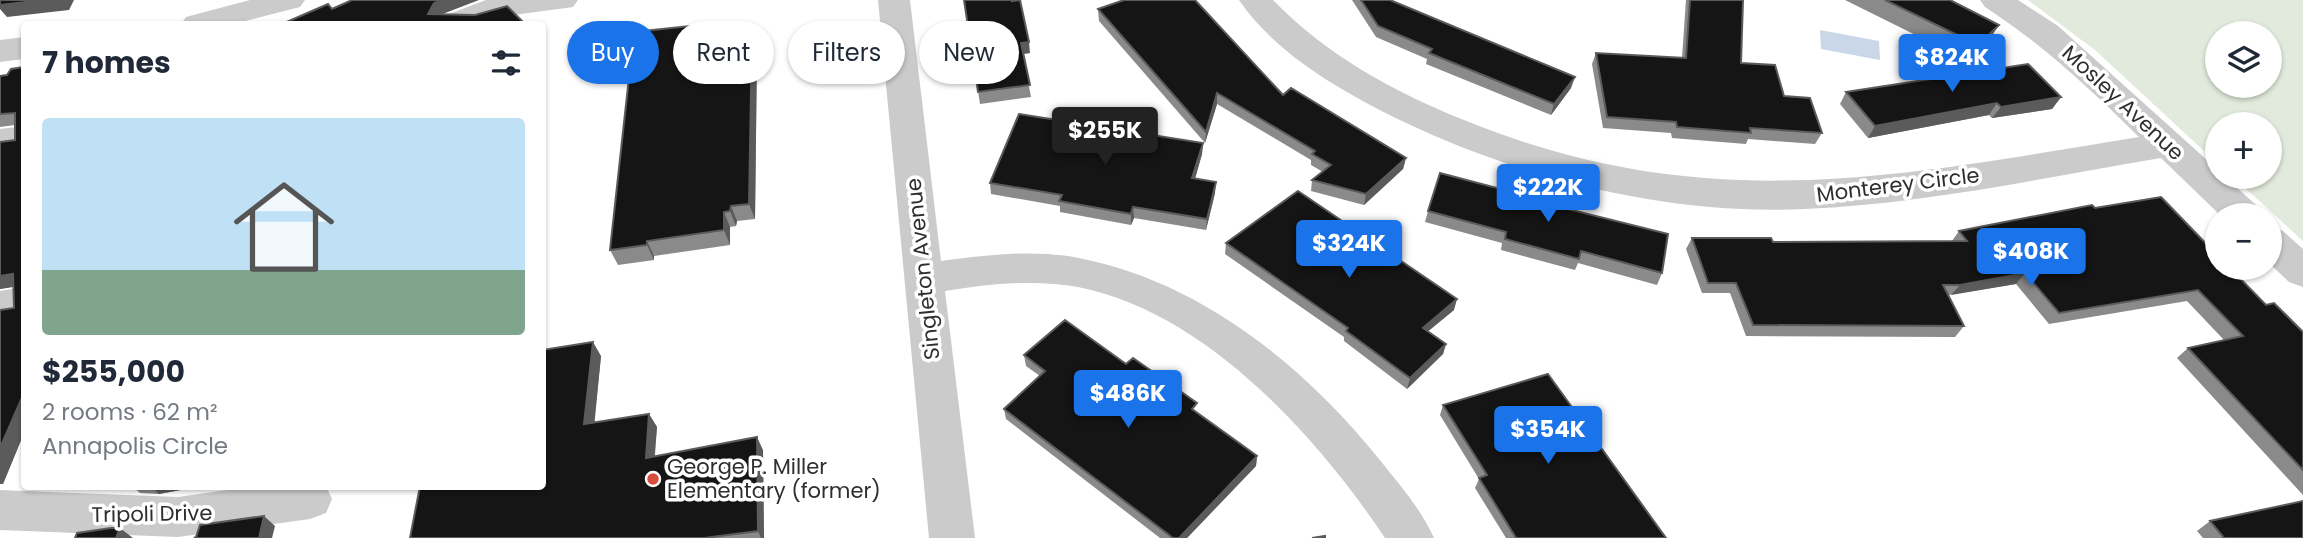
<!DOCTYPE html>
<html lang="en">
<head>
<meta charset="utf-8">
<style>
  body { margin:0; font-family:Poppins,sans-serif; background:#f6f6f7; color:#1f2937; height:100vh; display:flex; flex-direction:column; font-size:26px; white-space:nowrap }
  * { box-sizing:border-box; margin:0 }
  p { font-size:23px; color:#747a83 }
  .icon { flex:none; width:38px; height:38px; fill:none; stroke:currentColor; stroke-width:2; stroke-linecap:round; stroke-linejoin:round }
  .map { position:relative; flex:1; overflow:hidden }
  .drawer { position:absolute; left:21px; top:21px; width:525px; height:469px; display:flex; flex-direction:column; background:#fff; border-radius:7px; box-shadow:0 2px 5px #0004 }
  .drawer>* { flex:none }
  .guide { position:absolute; left:567px; top:21px; width:665px; height:63px; display:flex; gap:14px }
  .tools { position:absolute; left:2205px; top:21px; display:grid; gap:14px }
  .tools a { display:grid; place-items:center; width:77px; height:77px; border-radius:50%; background:#fff; box-shadow:0 2px 5px #0004; font-size:35px }
  .price { position:absolute; translate:-50% -60px; padding:0 16px; border-radius:7px; background:#1a73e8; color:#fff; font-size:23px; line-height:46px; filter:drop-shadow(0 2px 4px #0008) }
  .price::after { content:''; position:absolute; left:50%; top:42px; width:21px; height:16px; margin-left:-10px; background:inherit; clip-path:polygon(0 0,100% 0,50% 100%) }
  .price.selected { background:#222; color:#fff }
  ul { padding:0; list-style:none }
  li { display:grid; align-content:center; gap:14px; height:371px; padding:0 21px }
  li span { display:grid; place-items:center; height:217px; border-radius:7px; color:#555 }
  li>.icon { margin-inline-start:auto }
  span .icon { width:126px; height:126px; fill:#fffc; stroke-width:1 }
  li b { font-size:30px }
  h2 { display:flex; justify-content:space-between; align-items:center; height:84px; padding:0 21px; font-size:30px }
  .chip { padding:0 24px; border-radius:32px; background:#fff; box-shadow:0 2px 5px #0004; font-size:24px; line-height:63px }
  .chip.selected { background:#1a73e8; color:#fff }
  .map>svg:first-child { display:block }
  .green { fill:#e1eadc; fill-rule:evenodd }
  .water { fill:#c9d7e9 }
  .lines { fill:none; stroke-linecap:round; stroke-linejoin:round }
  .minor { fill:#cbcbcb; fill-rule:evenodd }
  .wall { fill:#8a8a8a }
  .shaded-wall { fill:#5b5b5b }
  .building { fill:#151515; stroke:#5b5b5b; stroke-width:2 }
  .poi-dot { fill:#d94e3b; stroke:#fff; stroke-width:2.5 }
  .labels { text-anchor:middle; stroke-width:7; stroke-linejoin:round; paint-order:stroke }
  .street-label { font-size:21px; fill:#2e2e2e; stroke:#fff }
  .poi-label { font-size:21px; fill:#2e2e2e; stroke:#fff; text-anchor:start }
</style>
</head>
<body>
<div class="map">
<svg width="2303" height="538" viewBox="0 0 2303 538">
  <rect width="100%" height="100%" fill="#fff"/>
  <path class="green" d="M 2028,0 L 2303,0 L 2303,241 L 2233,177 L 2270,177 L 2270,124 L 2217,124 L 2217,163 L 2095,50 ZM 2270,33 L 2270,86 L 2217,86 L 2217,33 Z"/>
  <path class="water" d="M 1820,30 L 1879,41 L 1880,60 L 1821,49 Z"/>
  <g class="lines">
    <path class="minor" d="M 250,0 L 305,0 L 300,7 L 234,24 L 181,24 L 186,17 Z
      M 486,0 L 578,0 L 573,7 L 499,17 L 481,24 L 436,24 L 441,17 Z
      M 878,0 L 910,0 L 941,261 C 987,255 1034,249 1079,258 C 1201,282 1303,365 1379,459 C 1399,484 1421,509 1434,538 L 1385,538 C 1316,435 1205,312 1078,287 C 1034,279 989,284 945,291 L 975,538 L 929,538 Z
      M 1239,0 L 1273,0 C 1326,55 1394,92 1464,120 C 1704,218 1894,177 2139,137 C 2087,86 2046,47 1985,7 L 1980,0 L 2018,0 L 2058,26 L 2217,169 L 2217,177 L 2225,177 L 2256,205 L 2262,215 L 2220,215 L 2161,158 C 2042,178 1924,204 1804,209 C 1667,215 1527,180 1404,122 C 1346,94 1276,55 1239,0 Z
      M 24,37 L 24,59 L 0,62 L 0,40 Z
      M 24,126 L 24,150 L 0,153 L 0,129 Z
      M 2270,227 L 2283,231 L 2303,249 L 2303,287 L 2289,282 L 2270,264 Z
      M 24,287 L 24,317 L 0,321 L 0,291 Z
      M 256,486 L 326,486 L 332,499 L 326,513 L 310,519 L 178,537 L 0,530 L 0,490 L 178,497 Z"/>
  </g>
  <path class="wall" d="M 964,0 L 1030,53 L 1023,54 L 1031,97 L 980,104 Z
    M 1352,0 L 1390,0 L 1571,88 L 1551,115 L 1426,64 L 1427,59 L 1376,37 Z
    M 1686,0 L 1743,0 L 1741,63 L 1784,96 L 1822,133 L 1815,144 L 1748,139 L 1746,144 L 1672,138 L 1671,133 L 1603,128 L 1592,64 L 1596,53 L 1682,58 Z
    M 1845,0 L 1950,0 L 1989,40 L 1968,61 Z
    M 1098,9 L 1283,95 L 1406,158 L 1403,169 L 1364,205 L 1311,191 L 1312,180 L 1323,172 L 1311,165 L 1311,160 L 1217,104 L 1205,143 L 1099,21 Z
    M 752,36 L 757,51 L 755,219 L 737,221 L 736,226 L 730,227 L 730,245 L 654,256 L 654,260 L 618,265 L 610,250 L 704,40 L 704,41 Z
    M 24,67 L 24,433 L 3,484 L 0,484 L 0,310 L 14,308 L 13,287 L 0,289 L 15,140 L 15,125 L 0,127 L 0,76 L 7,75 Z
    M 1846,92 L 2061,97 L 2052,109 L 1992,118 L 1989,115 L 1868,138 L 1840,104 Z
    M 1203,143 L 1202,154 L 1195,179 L 1215,193 L 1206,230 L 1134,218 L 1131,225 L 1060,212 L 1060,206 L 991,194 L 990,183 Z
    M 1516,196 L 1662,273 L 1657,285 L 1578,263 L 1575,270 L 1501,250 L 1502,243 L 1425,222 L 1428,211 Z
    M 2095,208 L 2266,305 L 2303,332 L 2303,495 L 2177,358 L 2188,348 L 2224,340 L 2187,301 L 2049,324 L 2016,284 L 1948,295 L 1964,326 L 1955,337 L 1746,336 L 1730,293 L 1702,293 L 1686,249 L 1692,238 L 1773,242 L 1952,241 L 1959,231 Z
    M 1226,243 L 1454,310 L 1428,331 L 1446,344 L 1443,354 L 1407,389 L 1344,341 L 1344,337 L 1225,254 Z
    M 1024,355 L 1126,364 L 1257,456 L 1256,466 L 1187,538 L 1160,538 L 1006,419 L 1004,409 L 1040,376 L 1026,366 Z
    M 601,356 L 594,423 L 649,414 L 657,427 L 655,456 L 763,450 L 764,538 L 410,538 Z
    M 1443,405 L 1666,538 L 1506,538 L 1475,488 L 1479,479 L 1440,415 Z
    M 132,486 L 202,486 L 159,494 L 140,493 Z
    M 2210,521 L 2303,538 L 2203,538 L 2197,531 Z"/>
  <path class="shaded-wall" d="M 43,0 L 74,0 L 69,10 L 7,17 L 0,9 L 0,5 Z
    M 442,0 L 479,0 L 440,15 L 428,14 L 434,3 Z
    M 699,25 L 704,40 L 703,57 L 698,42 Z
    M 1999,25 L 1989,40 L 1968,61 L 1978,45 Z
    M 752,36 L 757,51 L 755,219 L 749,204 Z
    M 1029,42 L 1030,53 L 1022,54 L 1021,43 Z
    M 1575,77 L 1571,88 L 1551,115 L 1554,104 Z
    M 1217,93 L 1217,104 L 1205,143 L 1206,132 Z
    M 2061,97 L 2052,109 L 1992,118 L 2001,107 Z
    M 1997,103 L 1989,115 L 1868,138 L 1875,126 Z
    M 1203,143 L 1202,154 L 1192,189 L 1192,178 Z
    M 1406,158 L 1403,169 L 1364,205 L 1366,194 Z
    M 1216,182 L 1215,193 L 1206,230 L 1207,219 Z
    M 731,206 L 737,221 L 736,226 L 730,211 Z
    M 1133,207 L 1134,218 L 1131,225 L 1131,214 Z
    M 724,212 L 730,227 L 730,245 L 724,230 Z
    M 647,241 L 654,256 L 654,260 L 647,245 Z
    M 2025,273 L 2016,284 L 1951,295 L 1960,285 Z
    M 13,274 L 24,285 L 0,289 L 0,276 Z
    M 1457,299 L 1454,310 L 1420,338 L 1423,328 Z
    M 593,342 L 601,356 L 593,438 L 584,424 Z
    M 1446,344 L 1443,354 L 1407,389 L 1410,378 Z
    M 24,393 L 24,433 L 3,484 L 0,484 L 0,448 Z
    M 649,414 L 657,427 L 653,471 L 646,458 Z
    M 757,437 L 763,450 L 764,538 L 761,538 L 758,531 Z
    M 1257,456 L 1256,466 L 1187,538 L 1179,538 Z
    M 150,486 L 202,486 L 159,494 Z
    M 264,516 L 275,526 L 272,538 L 259,538 Z
    M 120,528 L 133,538 L 116,538 Z"/>
  <path class="building" d="M 0,0 L 43,0 L 0,5 Z
    M 352,0 L 442,0 L 434,3 L 428,14 L 475,15 L 507,6 L 525,24 L 282,24 L 328,4 L 332,9 Z
    M 964,0 L 1012,0 L 1012,1 L 1020,0 L 1029,42 L 1021,43 L 1030,85 L 978,92 Z
    M 1124,0 L 1195,0 L 1283,95 L 1291,88 L 1406,158 L 1366,194 L 1312,180 L 1331,165 L 1312,154 L 1315,151 L 1217,93 L 1206,132 L 1098,9 Z
    M 1361,0 L 1390,0 L 1575,77 L 1554,104 L 1429,53 L 1432,49 L 1378,26 Z
    M 1690,0 L 1743,0 L 1741,63 L 1775,65 L 1784,96 L 1810,98 L 1822,133 L 1750,128 L 1751,133 L 1677,127 L 1676,122 L 1607,117 L 1596,53 L 1686,58 Z
    M 1885,0 L 1950,0 L 1999,25 L 1978,45 Z
    M 699,25 L 698,42 L 752,36 L 749,204 L 731,206 L 730,211 L 724,212 L 724,230 L 647,241 L 647,245 L 610,250 L 634,32 Z
    M 2028,64 L 2061,97 L 2001,107 L 1997,103 L 1875,126 L 1846,92 Z
    M 24,67 L 24,393 L 0,448 L 0,310 L 14,308 L 13,274 L 0,276 L 0,142 L 15,140 L 15,113 L 0,114 L 0,76 L 7,75 L 11,69 Z
    M 1019,114 L 1203,143 L 1192,178 L 1216,182 L 1207,219 L 1133,207 L 1131,214 L 1059,201 L 1062,195 L 990,183 Z
    M 1440,173 L 1516,193 L 1516,196 L 1668,234 L 1662,273 L 1581,251 L 1579,259 L 1505,239 L 1506,232 L 1428,211 Z
    M 1298,191 L 1457,299 L 1423,328 L 1446,344 L 1410,378 L 1346,331 L 1348,328 L 1226,243 Z
    M 2161,197 L 2217,255 L 2217,268 L 2230,268 L 2266,305 L 2274,303 L 2303,332 L 2303,470 L 2188,348 L 2243,336 L 2198,290 L 2059,313 L 2025,273 L 1960,285 L 1943,285 L 1964,326 L 1753,325 L 1736,283 L 1708,283 L 1692,238 L 1771,238 L 1773,242 L 1967,241 L 1959,231 L 2092,205 L 2095,208 Z
    M 1065,320 L 1126,364 L 1133,358 L 1197,403 L 1192,409 L 1257,456 L 1179,538 L 1173,538 L 1004,409 L 1045,371 L 1024,355 Z
    M 593,342 L 584,424 L 649,414 L 646,458 L 757,437 L 758,531 L 704,538 L 410,538 L 420,486 L 542,486 L 542,350 Z
    M 1548,374 L 1666,538 L 1516,538 L 1479,478 L 1487,475 L 1443,405 Z
    M 2303,501 L 2303,538 L 2224,538 L 2210,521 Z
    M 264,516 L 259,538 L 194,538 L 196,537 L 200,525 Z
    M 111,528 L 120,528 L 116,538 L 75,538 L 77,533 Z
    M 1325,536 L 1325,538 L 1312,538 Z"/>
  <circle class="poi-dot" cx="653" cy="479" r="7"/>
  <g class="labels">
    <g class="street-label">
      <text transform="translate(2123 103) rotate(43)" y="7">Mosley Avenue</text>
      <text transform="translate(1898 185) rotate(-7)" y="7">Monterey Circle</text>
      <text transform="translate(923 269) rotate(-96)" y="7">Singleton Avenue</text>
      <text transform="translate(152 514) rotate(-1)" y="7">Tripoli Drive</text>
    </g>
    <g class="poi-label">
      <text x="667" y="474">George P. Miller<tspan x="667" dy="24">Elementary (former)</tspan></text>
    </g>
  </g>
</svg>
<div class="tools">
<a><svg class="icon" aria-label="layers" viewBox="0 0 24 24"><path d="M12 4l9 5-9 5-9-5zM3 14l9 5 9-5"/></svg></a>
<a>+</a>
<a>−</a>
</div>
<b class="price" style="left:1952px;top:94px">$824K</b>
<b class="price selected" style="left:1105px;top:167px">$255K</b>
<b class="price" style="left:1548px;top:224px">$222K</b>
<b class="price" style="left:1349px;top:280px">$324K</b>
<b class="price" style="left:2031px;top:288px">$408K</b>
<b class="price" style="left:1128px;top:430px">$486K</b>
<b class="price" style="left:1548px;top:466px">$354K</b>
<div class="guide">
<a class="chip selected">Buy</a>
<a class="chip">Rent</a>
<a class="chip">Filters</a>
<a class="chip">New</a>
</div>
<section class="drawer">
<h2>7 homes<svg class="icon" aria-label="filters" viewBox="0 0 24 24"><path d="M4 7h16M4 17h16"/><circle cx="9" cy="7" r="2"/><circle cx="15" cy="17" r="2"/></svg></h2>
<ul>
<li><span style="background:linear-gradient(#bfe0f5 70%,#7fa58c 0)"><svg class="icon" aria-label="home" viewBox="0 0 24 24"><path d="M3 11l9-7 9 7M6 9v11h12V9"/></svg></span><div><b>$255,000</b><p>2 rooms · 62 m²</p><p>Annapolis Circle</p></div></li>
</ul>
</section>
</div>
</body>
</html>
